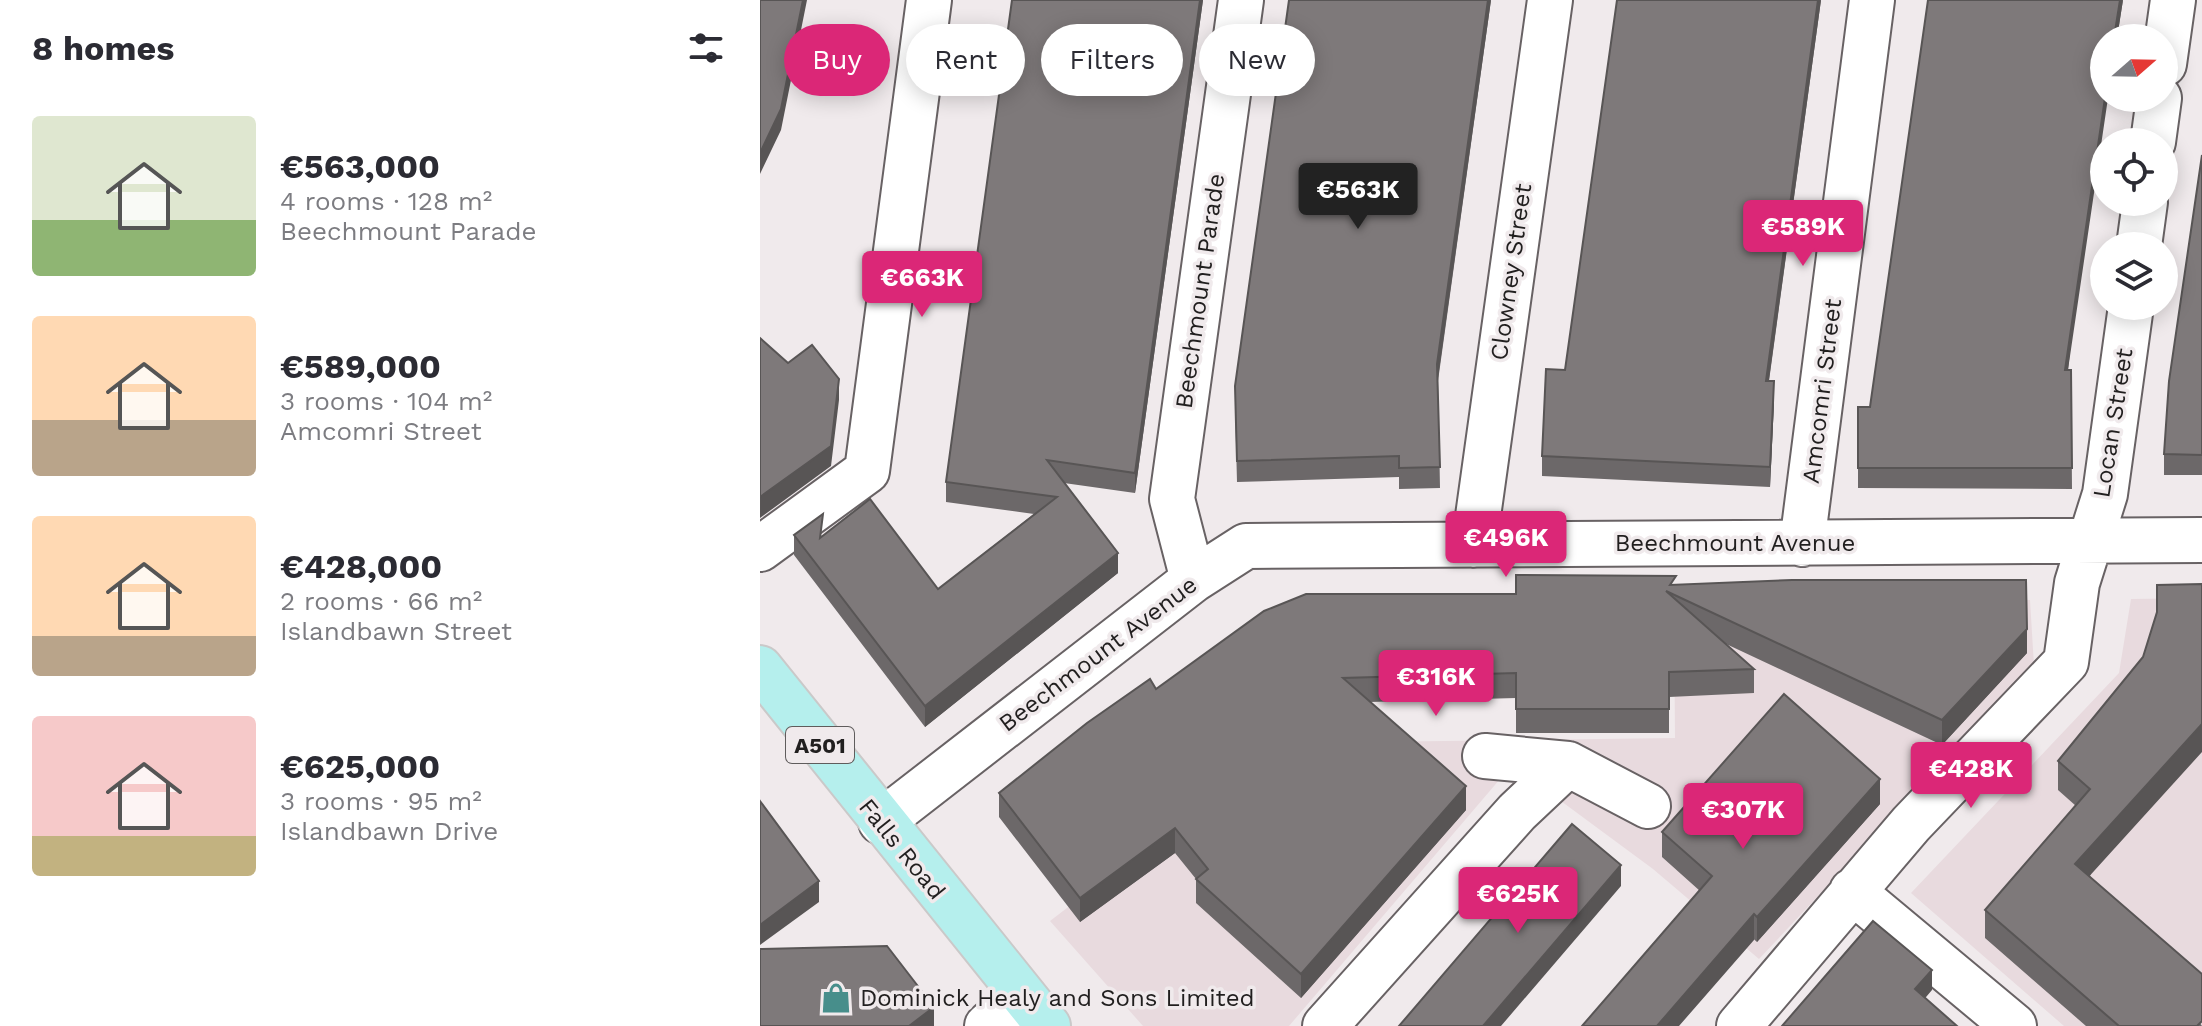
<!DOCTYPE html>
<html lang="en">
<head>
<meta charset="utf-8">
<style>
  body { margin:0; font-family:"Work Sans",sans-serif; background:#f2f2f3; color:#2b2b33; height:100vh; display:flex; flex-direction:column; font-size:30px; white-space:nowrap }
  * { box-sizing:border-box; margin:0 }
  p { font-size:26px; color:#7c7c81 }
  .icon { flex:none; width:44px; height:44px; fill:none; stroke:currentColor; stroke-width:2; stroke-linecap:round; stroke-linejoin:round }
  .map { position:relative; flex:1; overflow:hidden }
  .details { display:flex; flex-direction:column; background:#fff; width:760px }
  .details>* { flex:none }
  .banner { position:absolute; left:24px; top:24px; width:760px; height:72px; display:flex; gap:16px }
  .needle { width:52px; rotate:70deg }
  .controls { position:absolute; left:1330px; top:24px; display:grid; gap:16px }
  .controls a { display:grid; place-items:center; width:88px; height:88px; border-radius:50%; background:#fff; box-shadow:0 4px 20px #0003; font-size:40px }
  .price { position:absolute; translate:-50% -68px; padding:0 18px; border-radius:8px; background:#db2777; color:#fff; font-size:26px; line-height:52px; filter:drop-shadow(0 2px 4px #0008) }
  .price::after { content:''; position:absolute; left:50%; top:48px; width:24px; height:18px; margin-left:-12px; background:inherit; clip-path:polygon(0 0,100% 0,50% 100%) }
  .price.current { background:#222; color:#fff }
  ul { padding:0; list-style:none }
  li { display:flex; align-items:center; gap:24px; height:200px; padding:0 32px }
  li span { display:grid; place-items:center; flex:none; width:224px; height:160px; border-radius:8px; color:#555 }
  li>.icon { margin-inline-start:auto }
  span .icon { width:96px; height:96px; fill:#fffc; stroke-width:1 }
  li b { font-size:34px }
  h2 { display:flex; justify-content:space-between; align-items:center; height:96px; padding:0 32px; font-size:34px }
  .tag { padding:0 28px; border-radius:36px; background:#fff; box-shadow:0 4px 20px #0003; font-size:28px; line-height:72px }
  .tag.current { background:#db2777; color:#fff }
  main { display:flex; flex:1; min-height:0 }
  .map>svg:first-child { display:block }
  .built { fill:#e8dade }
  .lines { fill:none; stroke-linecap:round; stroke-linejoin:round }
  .minor-casing { stroke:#686264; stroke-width:48 }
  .major-casing { stroke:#cac9c9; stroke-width:48 }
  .minor { stroke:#fff; stroke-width:44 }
  .major { stroke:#b5efed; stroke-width:44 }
  .wall { fill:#6c6869 }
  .shaded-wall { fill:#585555 }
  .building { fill:#7e797a; stroke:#585555; stroke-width:2 }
  .labels { text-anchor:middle; stroke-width:7; stroke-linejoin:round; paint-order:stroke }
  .shield { fill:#f0eaec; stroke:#5f5c5c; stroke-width:2 }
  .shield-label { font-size:22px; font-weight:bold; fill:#211f1f }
  .street-label { font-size:24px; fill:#211f1f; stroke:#f0eaec }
  .poi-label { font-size:24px; fill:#211f1f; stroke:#f0eaec; text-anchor:start }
</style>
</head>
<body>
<main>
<section class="details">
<h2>8 homes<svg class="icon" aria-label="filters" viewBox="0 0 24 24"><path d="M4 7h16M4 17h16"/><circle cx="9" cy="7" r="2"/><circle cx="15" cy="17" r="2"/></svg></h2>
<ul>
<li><span style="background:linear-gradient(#dfe7d0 65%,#8fb573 0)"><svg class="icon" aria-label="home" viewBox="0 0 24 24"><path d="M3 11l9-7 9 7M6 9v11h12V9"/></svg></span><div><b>€563,000</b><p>4 rooms · 128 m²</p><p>Beechmount Parade</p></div></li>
<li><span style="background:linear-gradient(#ffd9b3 65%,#b9a48a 0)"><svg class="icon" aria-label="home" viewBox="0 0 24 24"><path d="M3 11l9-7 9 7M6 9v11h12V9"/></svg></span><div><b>€589,000</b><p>3 rooms · 104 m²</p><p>Amcomri Street</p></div></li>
<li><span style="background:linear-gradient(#ffd9b3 75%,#b9a48a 0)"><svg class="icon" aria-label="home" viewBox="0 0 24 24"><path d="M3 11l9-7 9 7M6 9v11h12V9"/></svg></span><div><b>€428,000</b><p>2 rooms · 66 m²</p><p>Islandbawn Street</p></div></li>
<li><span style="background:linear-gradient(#f6c9c9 75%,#c2b280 0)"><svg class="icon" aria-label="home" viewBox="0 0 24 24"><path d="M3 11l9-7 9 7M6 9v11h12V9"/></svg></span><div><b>€625,000</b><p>3 rooms · 95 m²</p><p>Islandbawn Drive</p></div></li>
</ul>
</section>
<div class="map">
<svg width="1442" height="1026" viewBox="0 0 1442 1026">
  <rect width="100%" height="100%" fill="#f0eaec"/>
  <path class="built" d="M 1442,598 L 1442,1026 L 1304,1026 L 1151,893 L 1359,673 L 1371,599 Z
    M 914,599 L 1270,600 L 1274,666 L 999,959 L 893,869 L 752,765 L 529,1026 L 383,1026 L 290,921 L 522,743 L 915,738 Z"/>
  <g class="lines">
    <g class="minor-casing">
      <path id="minor" d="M 1404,64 L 1413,0
        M 1393,142 L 1399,98
        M 1379,246 L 1385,202
        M 1042,544 L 1112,0
        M 714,545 L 790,0
        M 0,549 L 107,471 L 169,0
        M 433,580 L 412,499 L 481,0
        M 725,756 L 808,764 L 888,806
        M 121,822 L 433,580 L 486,546 L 1442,540
        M 1092,891 L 1254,1026
        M 227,1026 L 262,995
        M 565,1026 L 757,812 L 808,764
        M 979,1026 L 1151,824 L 1306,662 L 1317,583 L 1345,494 L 1371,306"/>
    </g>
    <g class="major-casing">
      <path id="major" d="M 0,668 L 288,1026"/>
    </g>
    <use href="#minor" class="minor"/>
    <use href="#major" class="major"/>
  </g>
  <path class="wall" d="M 252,0 L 443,0 L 375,493 L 304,483 L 358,573 L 165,727 L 34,555 L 34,535 L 62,536 L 178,589 L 274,514 L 186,502 L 186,482 Z
    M 731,0 L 678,381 L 680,488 L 639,489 L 639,477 L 477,482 L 475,406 Z
    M 1061,0 L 1009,381 L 1014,402 L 1010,487 L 782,476 L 782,456 L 805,370 Z
    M 1363,0 L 1357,38 L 1344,38 L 1308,370 L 1311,370 L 1312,489 L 1098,488 L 1098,407 L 1110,407 Z
    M 1442,155 L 1442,475 L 1404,475 L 1404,454 Z
    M 1442,584 L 1330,876 L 1442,1026 L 1326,1026 L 1225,938 L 1225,910 L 1316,806 L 1298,790 L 1298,761 L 1383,657 L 1397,612 Z
    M 916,585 L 1267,653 L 1182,745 L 964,643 L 994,669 L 994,693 L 909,697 L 909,733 L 756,733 L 756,698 L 610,702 L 706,810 L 541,998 L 436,903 L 436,879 L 415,853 L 320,922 L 239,817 L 239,793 L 396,689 L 756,594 Z
    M 1120,804 L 997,942 L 902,857 L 902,832 Z"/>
  <path class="shaded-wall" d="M 43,0 L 47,0 L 21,130 L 0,174 L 0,153 Z
    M 440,0 L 443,0 L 375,493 L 375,473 Z
    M 728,0 L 731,0 L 677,385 L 677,364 Z
    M 1058,0 L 1061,0 L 1006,401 L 1006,381 Z
    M 1360,0 L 1363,0 L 1357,38 L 1354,38 Z
    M 1345,98 L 1348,98 L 1305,390 L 1305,370 Z
    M 79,379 L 79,400 L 71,466 L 0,518 L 0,497 Z
    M 1014,381 L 1014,402 L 1010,487 L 1010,467 Z
    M 358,553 L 358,573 L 165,727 L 165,706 Z
    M 1267,629 L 1267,653 L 1182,745 L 1182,720 Z
    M 1442,724 L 1442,752 L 1315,892 L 1315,864 Z
    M 1120,779 L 1120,804 L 997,942 L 997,917 Z
    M 706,786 L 706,810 L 541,998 L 541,974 Z
    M 415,828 L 415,853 L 320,922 L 320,898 Z
    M 861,865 L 861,886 L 741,1026 L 723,1026 Z
    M 59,881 L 59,902 L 0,945 L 0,925 Z
    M 994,914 L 994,940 L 919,1026 L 897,1026 Z
    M 1172,970 L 1172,990 L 1155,1010 L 1155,989 Z
    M 174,1007 L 174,1026 L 149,1026 Z"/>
  <path class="building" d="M 0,0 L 43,0 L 21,109 L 0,153 Z
    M 252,0 L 440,0 L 375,473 L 287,460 L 358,553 L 165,706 L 34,535 L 63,514 L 60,538 L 110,499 L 178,589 L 297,497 L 186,482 Z
    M 529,0 L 728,0 L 677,364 L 680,467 L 639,468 L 639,456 L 477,461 L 475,386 Z
    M 857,0 L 1058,0 L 1006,381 L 1014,381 L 1010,467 L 782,456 L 786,369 L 805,370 Z
    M 1168,0 L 1360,0 L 1354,38 L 1344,38 L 1344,98 L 1345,98 L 1305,370 L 1311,370 L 1312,468 L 1098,468 L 1098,407 L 1110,407 Z
    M 1442,155 L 1442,455 L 1404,454 L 1409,381 Z
    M 0,338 L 28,363 L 52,345 L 79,379 L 71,446 L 0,497 Z
    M 756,575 L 916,576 L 910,585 L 1032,580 L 1266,580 L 1267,629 L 1182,720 L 906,591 L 994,669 L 909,672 L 909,709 L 756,709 L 756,673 L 583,678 L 706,786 L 541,974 L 436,879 L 448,869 L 415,828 L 320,898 L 239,793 L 327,723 L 390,679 L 396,689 L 504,611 L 546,594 L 756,594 Z
    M 1442,584 L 1442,724 L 1315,864 L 1442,974 L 1442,1021 L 1437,1026 L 1359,1026 L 1225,910 L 1330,789 L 1298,761 L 1383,657 L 1397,612 L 1397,585 Z
    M 1024,694 L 1120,779 L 997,917 L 994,914 L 897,1026 L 822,1026 L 952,876 L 902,832 Z
    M 0,801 L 59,881 L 0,925 Z
    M 812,824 L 861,865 L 723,1026 L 639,1026 Z
    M 1113,921 L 1172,970 L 1155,989 L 1197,1026 L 1022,1026 Z
    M 127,946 L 174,1007 L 149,1026 L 0,1026 L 0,949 Z"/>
  <defs>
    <g id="shop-bare" transform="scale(2.4)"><path d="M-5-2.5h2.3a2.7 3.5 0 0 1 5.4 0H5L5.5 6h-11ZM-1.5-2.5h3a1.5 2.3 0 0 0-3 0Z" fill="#478e8b" stroke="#f0eaec" stroke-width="2.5" paint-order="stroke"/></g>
  </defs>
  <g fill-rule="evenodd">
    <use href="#shop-bare" x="76" y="998"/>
  </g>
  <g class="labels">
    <rect class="shield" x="26" y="727" width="68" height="36" rx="6"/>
    <g class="shield-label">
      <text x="60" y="753">A501</text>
    </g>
    <g class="street-label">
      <text transform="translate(751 272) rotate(-82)" y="8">Clowney Street</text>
      <text transform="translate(440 291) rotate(-82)" y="8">Beechmount Parade</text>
      <text transform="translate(1062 391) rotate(-83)" y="8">Amcomri Street</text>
      <text transform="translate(1353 423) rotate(-81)" y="8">Locan Street</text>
      <text x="975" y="551">Beechmount Avenue</text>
      <text transform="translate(338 654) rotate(-37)" y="8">Beechmount Avenue</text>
      <text transform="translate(142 849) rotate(51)" y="8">Falls Road</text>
    </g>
    <g class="poi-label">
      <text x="100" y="1006">Dominick Healy and Sons Limited</text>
    </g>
  </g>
</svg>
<div class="controls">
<a><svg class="needle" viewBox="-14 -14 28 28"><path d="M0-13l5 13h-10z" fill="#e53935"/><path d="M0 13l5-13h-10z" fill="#7c7c81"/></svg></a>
<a><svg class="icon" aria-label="locate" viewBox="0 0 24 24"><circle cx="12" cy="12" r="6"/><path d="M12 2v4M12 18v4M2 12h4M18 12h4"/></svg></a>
<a><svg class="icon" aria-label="layers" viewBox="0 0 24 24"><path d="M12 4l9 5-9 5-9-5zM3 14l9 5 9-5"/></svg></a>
</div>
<b class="price current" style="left:598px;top:231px">€563K</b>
<b class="price" style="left:1043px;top:268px">€589K</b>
<b class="price" style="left:162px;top:319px">€663K</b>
<b class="price" style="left:746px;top:579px">€496K</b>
<b class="price" style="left:676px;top:718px">€316K</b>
<b class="price" style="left:1211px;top:810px">€428K</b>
<b class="price" style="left:983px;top:851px">€307K</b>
<b class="price" style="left:758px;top:935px">€625K</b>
<div class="banner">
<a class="tag current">Buy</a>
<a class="tag">Rent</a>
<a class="tag">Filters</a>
<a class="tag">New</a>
</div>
</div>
</main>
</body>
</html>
